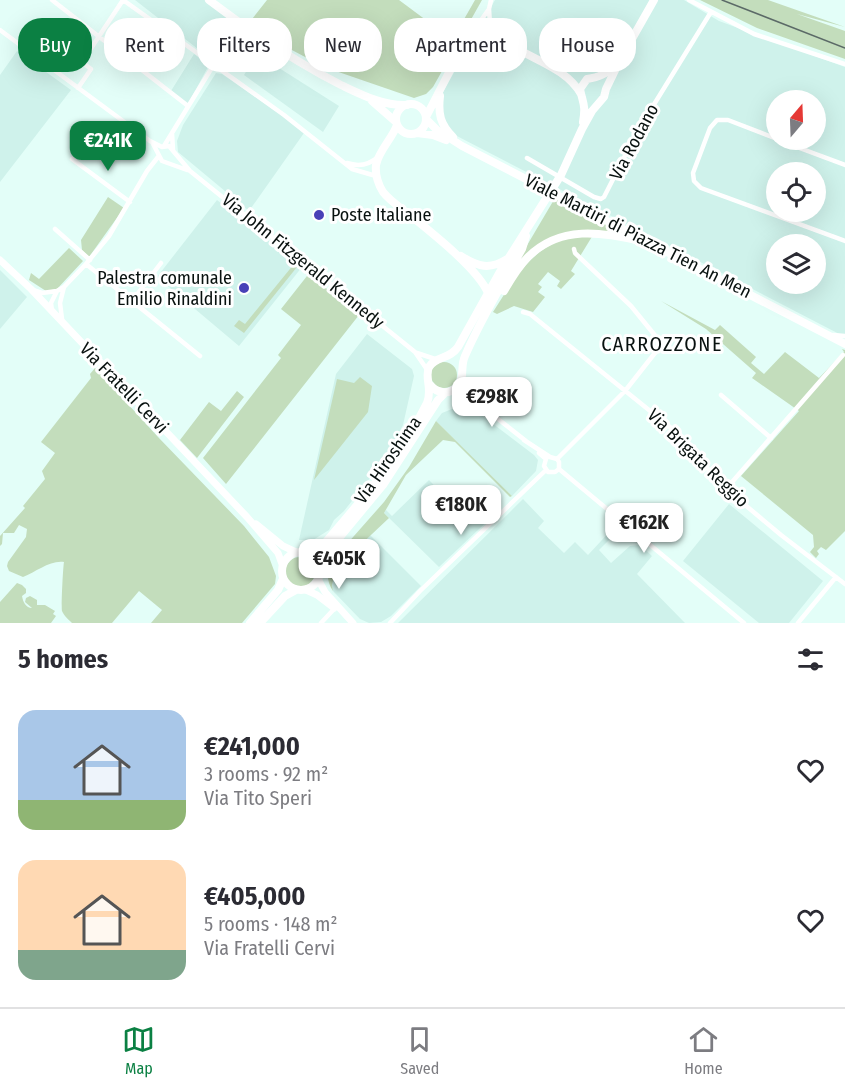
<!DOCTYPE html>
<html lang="en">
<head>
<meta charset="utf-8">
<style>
  body { margin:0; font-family:"Fira Sans Condensed",sans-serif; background:#f2f2f3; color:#2b2b33; height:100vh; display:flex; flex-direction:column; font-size:22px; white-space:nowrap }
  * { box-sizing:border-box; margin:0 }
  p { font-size:20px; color:#7c7c81 }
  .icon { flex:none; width:33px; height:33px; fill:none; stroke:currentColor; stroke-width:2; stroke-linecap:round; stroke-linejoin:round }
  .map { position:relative; height:623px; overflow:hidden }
  .side { display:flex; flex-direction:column; background:#fff; flex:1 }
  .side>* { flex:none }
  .guide { position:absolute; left:18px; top:18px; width:810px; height:54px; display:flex; gap:12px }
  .needle { width:39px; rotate:19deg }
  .tools { position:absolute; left:766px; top:90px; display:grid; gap:12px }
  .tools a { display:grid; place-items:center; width:60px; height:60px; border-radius:50%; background:#fff; box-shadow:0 6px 24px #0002; font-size:30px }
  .price { position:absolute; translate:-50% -51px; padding:0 14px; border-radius:12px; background:#fff; color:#222; font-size:20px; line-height:39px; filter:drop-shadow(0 2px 3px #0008) }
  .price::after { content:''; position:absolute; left:50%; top:36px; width:18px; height:14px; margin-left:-9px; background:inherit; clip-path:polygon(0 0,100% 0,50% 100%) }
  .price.selected { background:#0b8043; color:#fff }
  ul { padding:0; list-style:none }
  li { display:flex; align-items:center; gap:18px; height:150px; padding:0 18px }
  li span { display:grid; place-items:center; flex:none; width:168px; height:120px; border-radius:18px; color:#555 }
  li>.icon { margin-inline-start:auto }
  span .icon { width:72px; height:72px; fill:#fffc; stroke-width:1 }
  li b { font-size:26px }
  h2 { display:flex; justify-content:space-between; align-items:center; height:72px; padding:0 18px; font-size:26px }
  .chip { padding:0 21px; border-radius:24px; background:#fff; box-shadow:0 6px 24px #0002; font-size:21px; line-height:54px }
  .chip.selected { background:#0b8043; color:#fff }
  .tab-bar { display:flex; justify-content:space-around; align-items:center; height:84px; border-top:2px solid #e1e1e2; background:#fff; font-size:16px; color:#7c7c81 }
  .tab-bar a { display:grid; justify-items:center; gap:3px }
  .tab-bar .selected { color:#0b8043 }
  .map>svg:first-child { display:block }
  .built { fill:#cff2eb; fill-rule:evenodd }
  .green { fill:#c3ddbc }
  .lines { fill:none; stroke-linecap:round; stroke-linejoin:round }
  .street { stroke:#fff; stroke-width:4.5 }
  .secondary { stroke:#fff; stroke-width:7 }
  .primary { stroke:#fff; stroke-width:8 }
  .rail { stroke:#5b6a67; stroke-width:1.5 }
  .poi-dot { fill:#4841b7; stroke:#fff; stroke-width:2 }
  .labels { text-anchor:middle; stroke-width:6; stroke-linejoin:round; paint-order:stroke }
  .street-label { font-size:18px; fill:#08110f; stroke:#fff }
  .poi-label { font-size:18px; fill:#08110f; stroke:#fff; text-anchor:start }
  .neighbourhood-label { font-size:20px; letter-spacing:1.5px; fill:#08110f; stroke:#fff }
</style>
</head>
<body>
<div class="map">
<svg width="845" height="623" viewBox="0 0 845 623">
  <rect width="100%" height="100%" fill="#e3fef8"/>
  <path class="built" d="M 135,0 L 206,0 L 227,16 L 232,24 L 231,31 L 212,60 Z
    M 495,0 L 684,0 L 719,21 L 845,67 L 845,337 L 455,135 L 448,128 L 441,112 L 443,92 ZM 777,100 L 816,100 L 816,140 L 777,140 ZM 777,172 L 816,172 L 816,212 L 777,212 ZM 777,244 L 816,244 L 816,284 L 777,284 Z
    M 17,51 L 71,90 L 0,182 L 0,75 Z
    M 194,54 L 209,65 L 188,104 L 171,91 Z
    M 257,54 L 339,106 L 323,132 L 244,75 Z
    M 216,73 L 222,74 L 286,118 L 304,133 L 249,211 L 178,152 L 177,141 L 183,125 Z
    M 217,200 L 302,267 L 239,346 L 157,277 Z
    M 0,270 L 27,297 L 0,329 Z
    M 367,334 L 412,369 L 414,376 L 403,425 L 385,459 L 344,511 L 334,520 L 329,530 L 313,540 L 299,540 L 336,374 Z
    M 457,407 L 476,411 L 534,455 L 538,460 L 536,471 L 512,496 L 436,421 L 442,413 Z
    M 429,480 L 448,500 L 459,490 L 470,501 L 480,492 L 498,511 L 439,567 L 384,513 L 386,510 L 392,516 Z
    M 523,499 L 544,521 L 538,528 L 564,553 L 575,542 L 588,555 L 614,527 L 618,531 L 599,550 L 611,563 L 630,546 L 640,545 L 652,556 L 637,574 L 685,623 L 398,623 Z
    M 729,504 L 823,581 L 789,623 L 759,623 L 683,561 Z
    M 370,535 L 421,586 L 391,616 L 381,622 L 369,623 L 360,619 L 333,591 L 332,585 L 336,568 Z"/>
  <path class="green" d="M 267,0 L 399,0 L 450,38 L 463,21 L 475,0 L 482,0 L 433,87 L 426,94 L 414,98 L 324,67 L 290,49 L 257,27 L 254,27 L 249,23 Z
    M 700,0 L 768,0 L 845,27 L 797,14 L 845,31 L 845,59 L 757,28 Z
    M 108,197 L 124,208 L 89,257 L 82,250 L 81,240 Z
    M 555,198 L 633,236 L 564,234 L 516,264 Z
    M 593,235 L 571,271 L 575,274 L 561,289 L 557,286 L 560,281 L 548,272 L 538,284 L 542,287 L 538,292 L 545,297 L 533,312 L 514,306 L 497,314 L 493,312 C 512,282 529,251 564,239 C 573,236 584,236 593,235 Z
    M 69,248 L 83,261 L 57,289 L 46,291 L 29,280 L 31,273 L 39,279 Z
    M 294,264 L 297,267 L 244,333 L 234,326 L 239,320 L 245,324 Z
    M 307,276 L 311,276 L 359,315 L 226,484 L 203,458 L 281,358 L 278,355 L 301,325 L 281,309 Z
    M 661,301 L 715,330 L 720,325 L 756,357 L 751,363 L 764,374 L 785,352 L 819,378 L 844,352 L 842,349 L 845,350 L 845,531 L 826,550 L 821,547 L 817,551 L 819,554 L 816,558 L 810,552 L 814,547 L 813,535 L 741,476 L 799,411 L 752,378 L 756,373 L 706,329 Z
    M431 375a13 13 0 1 1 26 0a13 13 0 1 1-26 0Z
    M 95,368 L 158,437 L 244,526 L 269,557 L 276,576 L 275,584 L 242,623 L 151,623 L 162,610 L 139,591 L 112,623 L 72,623 C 69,620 64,616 62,611 C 61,608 63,567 64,562 C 50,560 36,572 23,577 L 9,571 L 7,566 L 8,562 L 26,537 L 27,529 L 19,525 L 14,533 L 3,533 L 2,544 L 0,546 L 0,536 L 25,508 L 23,506 L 45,479 L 42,471 L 55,453 L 41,442 L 91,378 L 90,374 Z
    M 360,377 L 372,386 L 368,412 L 314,480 L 337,379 L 354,383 Z
    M 237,391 L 244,397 L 197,458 L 180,440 L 209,402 L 221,411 Z
    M 436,421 L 512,496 L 510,497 L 455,442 L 443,440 L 406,475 L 384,513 L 389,518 L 336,568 L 332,585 L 333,591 C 327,583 326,571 331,562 L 384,502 L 409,467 Z
    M285 572a15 15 0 1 1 30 0a15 15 0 1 1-30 0Z
    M 17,583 L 22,585 L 26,589 L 26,593 L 22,596 C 23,602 26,608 32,608 L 25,602 L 26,598 L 30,596 L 37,600 L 37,605 L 45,605 L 55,611 L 53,614 L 56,616 L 51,623 L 0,623 L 0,602 Z"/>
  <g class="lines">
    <path class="street" d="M 52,0 L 188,106
      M 123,0 L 284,115 L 352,169 L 376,176
      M 689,0 L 754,34 L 845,64
      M 489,9 L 490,24
      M 479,23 L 489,9 L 491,0
      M 0,30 L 150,141 L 162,147 L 169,146 L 190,171 L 415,352 L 428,371
      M 229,41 L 243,33 L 251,32
      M 82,62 L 123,0
      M 58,73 L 71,54 L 91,69 L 78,88
      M 172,133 L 173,150
      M 777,139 L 728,120 L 717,120 L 710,128 L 693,173 L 694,181 L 701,188 L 845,241
      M 778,140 L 845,165
      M 152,142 L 162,161 L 187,170
      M 164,146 L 227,43 L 233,30 L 231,18
      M 527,158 L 594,197 L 601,199 L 604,197 L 637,132 L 711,12
      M 72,159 L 130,202
      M 347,163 C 359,167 369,165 378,157
      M 55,229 L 90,260
      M 86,264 L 200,356
      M 33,290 L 42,293 L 57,291 L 64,287 L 86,264 L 109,236 L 147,171 L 158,157
      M 132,301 L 161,263
      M 52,311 L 51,303 L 57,291
      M 523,312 L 530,314 L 670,427 L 726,489 L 781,535 L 845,584
      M 62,319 L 60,303 L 64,287
      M 833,335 L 845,336
      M 417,353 L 438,360
      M 461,379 L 472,397
      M 452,391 L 474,400 L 526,441
      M 721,395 L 771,438
      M 524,440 L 550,457 L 557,459 L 559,462 L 559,469 L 744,623
      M 539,453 L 546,459
      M 546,459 L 544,466 L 548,472 L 555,472 L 559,469
      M 557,459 L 625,391 L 662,344 L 631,306 L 575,253 L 574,249
      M 726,489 L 843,355
      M 321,623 L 335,608
      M 390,623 L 420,591 L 546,470
      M 798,623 L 836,577"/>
    <path class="secondary" d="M 0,260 L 31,289 L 247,517 L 278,553 L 282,564
      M 256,524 L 283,546 L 296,552
      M 318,579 L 325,592 L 353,623
      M 306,590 L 317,595 L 334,608"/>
    <path class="primary" d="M 209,0 C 251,32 294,61 341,85 C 362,95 383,106 407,105
      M475 31a9 9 0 1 1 18 0a9 9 0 1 1-18 0Z
      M 493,29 C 516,58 562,61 581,94
      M 440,96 C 438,114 440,124 453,137
      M 372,101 L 396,122
      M396 119a15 15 0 1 1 30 0a15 15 0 1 1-30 0Z
      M 426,117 L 459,53 L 475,29
      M 426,119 L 437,130 L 462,146 L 845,344
      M 583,122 C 586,105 583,104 580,89 L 587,79 C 599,77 605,75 614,65
      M 397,125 C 392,139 379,150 376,165 C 375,175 378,184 383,192 C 390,201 401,208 411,216 C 432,233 478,269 488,293
      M 417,133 L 433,135 L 446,140
      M 461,256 C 478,267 490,270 507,259
      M 504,291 C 511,279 518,267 528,257 C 560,225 602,232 641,241
      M 430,385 C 437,393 449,396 458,386 C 465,378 460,366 465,356 C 481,319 502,284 522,249 L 526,236
      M282 571a19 19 0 1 1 38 0a19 19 0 1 1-38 0Z
      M 309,554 L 319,550 C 358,504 400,458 427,403 C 433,389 424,377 429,367 C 436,356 450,359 458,347 L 501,270 L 561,175 L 582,129 L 592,111 L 604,97 L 606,89 L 620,60 L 654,0
      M 319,566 L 325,555 L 383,485 L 438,400 L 445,393
      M 250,623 L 278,590 L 283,579
      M 260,623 L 285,596 L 296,590"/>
    <path class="rail" d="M 722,0 L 845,48"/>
  </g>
  <g class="poi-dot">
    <circle cx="319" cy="215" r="6"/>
    <circle cx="244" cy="288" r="6"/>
  </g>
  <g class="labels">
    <g class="street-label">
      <text transform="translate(634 142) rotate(-62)" y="6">Via Rodano</text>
      <text transform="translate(638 236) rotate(27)" y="6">Viale Martiri di Piazza Tien An Men</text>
      <text transform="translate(303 261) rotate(39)" y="6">Via John Fitzgerald Kennedy</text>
      <text transform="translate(124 388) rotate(46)" y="6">Via Fratelli Cervi</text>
      <text transform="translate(698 458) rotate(44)" y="6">Via Brigata Reggio</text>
      <text transform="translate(388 460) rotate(-55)" y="6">Via Hiroshima</text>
    </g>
    <g class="poi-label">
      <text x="331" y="221">Poste Italiane</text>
      <text x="232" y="284" text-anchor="end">Palestra comunale<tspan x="232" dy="21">Emilio Rinaldini</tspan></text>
    </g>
    <g class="neighbourhood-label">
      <text x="662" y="351">CARROZZONE</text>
    </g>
  </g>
</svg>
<div class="tools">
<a><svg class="needle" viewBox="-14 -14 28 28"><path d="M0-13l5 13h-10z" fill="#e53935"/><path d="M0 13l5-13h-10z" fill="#7c7c81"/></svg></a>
<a><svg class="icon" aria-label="locate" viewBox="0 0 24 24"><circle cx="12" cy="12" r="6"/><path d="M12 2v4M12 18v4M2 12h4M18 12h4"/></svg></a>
<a><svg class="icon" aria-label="layers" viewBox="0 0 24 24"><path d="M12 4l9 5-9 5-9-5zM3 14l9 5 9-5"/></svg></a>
</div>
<b class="price selected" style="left:108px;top:172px">€241K</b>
<b class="price" style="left:492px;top:428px">€298K</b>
<b class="price" style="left:461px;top:536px">€180K</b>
<b class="price" style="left:644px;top:554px">€162K</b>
<b class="price" style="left:339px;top:590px">€405K</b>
<div class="guide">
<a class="chip selected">Buy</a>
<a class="chip">Rent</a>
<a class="chip">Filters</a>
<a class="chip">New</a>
<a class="chip">Apartment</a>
<a class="chip">House</a>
</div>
</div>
<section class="side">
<h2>5 homes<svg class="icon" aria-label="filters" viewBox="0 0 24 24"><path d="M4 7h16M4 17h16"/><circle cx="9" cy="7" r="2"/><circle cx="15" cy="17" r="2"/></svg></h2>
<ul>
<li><span style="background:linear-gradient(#a9c7e8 75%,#8fb573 0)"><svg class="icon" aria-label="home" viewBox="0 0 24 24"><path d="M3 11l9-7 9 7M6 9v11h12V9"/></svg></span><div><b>€241,000</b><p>3 rooms · 92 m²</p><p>Via Tito Speri</p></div><svg class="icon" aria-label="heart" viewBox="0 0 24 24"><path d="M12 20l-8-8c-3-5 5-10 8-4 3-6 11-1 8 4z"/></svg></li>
<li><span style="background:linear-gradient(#ffd9b3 75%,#7fa58c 0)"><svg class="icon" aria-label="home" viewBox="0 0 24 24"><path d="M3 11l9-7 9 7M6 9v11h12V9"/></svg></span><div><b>€405,000</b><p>5 rooms · 148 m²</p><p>Via Fratelli Cervi</p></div><svg class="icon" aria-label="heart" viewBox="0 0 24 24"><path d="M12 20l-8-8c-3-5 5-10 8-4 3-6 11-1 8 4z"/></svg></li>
</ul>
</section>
<nav class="tab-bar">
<a class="selected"><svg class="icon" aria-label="map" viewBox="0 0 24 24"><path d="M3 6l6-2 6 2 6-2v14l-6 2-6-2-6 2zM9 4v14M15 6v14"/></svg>Map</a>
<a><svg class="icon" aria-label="saved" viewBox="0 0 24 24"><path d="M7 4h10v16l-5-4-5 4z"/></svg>Saved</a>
<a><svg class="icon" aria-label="home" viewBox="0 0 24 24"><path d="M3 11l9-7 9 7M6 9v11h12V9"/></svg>Home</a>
</nav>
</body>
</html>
